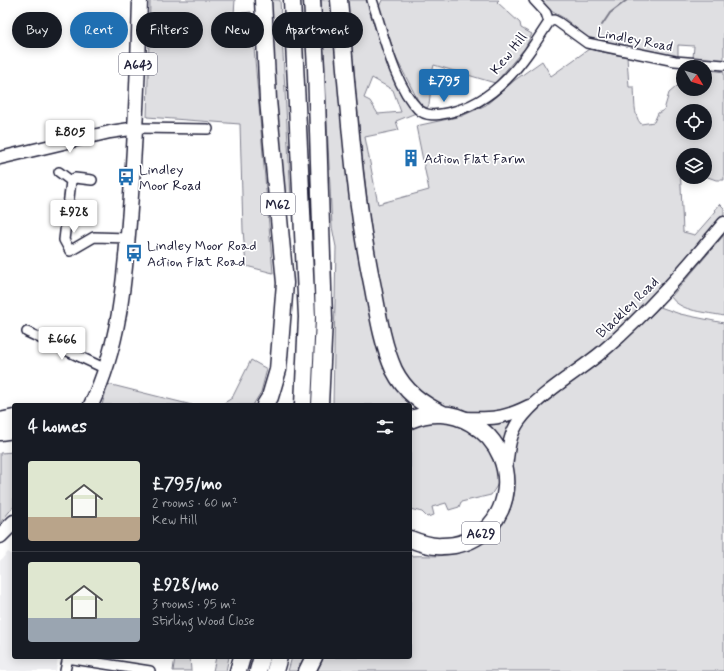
<!DOCTYPE html>
<html lang="en">
<head>
<meta charset="utf-8">
<style>
  body { margin:0; font-family:Mynerve,sans-serif; background:#242831; color:#f1f3f6; height:100vh; display:flex; flex-direction:column; font-size:15px; white-space:nowrap }
  * { box-sizing:border-box; margin:0 }
  p { font-size:13px; color:#9ea1a6 }
  .icon { flex:none; width:22px; height:22px; fill:none; stroke:currentColor; stroke-width:2; stroke-linecap:round; stroke-linejoin:round }
  .map { position:relative; flex:1; overflow:hidden }
  .sheet { position:absolute; left:12px; top:403px; width:400px; height:256px; display:flex; flex-direction:column; background:#171b24; border-radius:4px; box-shadow:0 2px 10px #0003 }
  .sheet>* { flex:none }
  .guide { position:absolute; left:12px; top:12px; width:400px; height:36px; display:flex; gap:8px }
  .needle { width:26px; rotate:128deg }
  .tools { position:absolute; left:676px; top:60px; display:grid; gap:8px }
  .tools a { display:grid; place-items:center; width:36px; height:36px; border-radius:50%; background:#171b24; box-shadow:0 2px 10px #0003; font-size:20px }
  .price { position:absolute; translate:-50% -34px; padding:0 9px; border-radius:4px; background:#fff; color:#222; font-size:13px; line-height:26px; filter:drop-shadow(0 1px 2px #0008) }
  .price::after { content:''; position:absolute; left:50%; top:24px; width:12px; height:9px; margin-left:-6px; background:inherit; clip-path:polygon(0 0,100% 0,50% 100%) }
  .price.on { background:#1f6fb2; color:#fff }
  ul { padding:0; list-style:none }
  li { display:flex; align-items:center; gap:12px; height:100px; padding:0 16px }
  li+li { border-top:1px solid #363941 }
  li span { display:grid; place-items:center; flex:none; width:112px; height:80px; border-radius:4px; color:#555 }
  li>.icon { margin-inline-start:auto }
  span .icon { width:48px; height:48px; fill:#fffc; stroke-width:1 }
  li b { font-size:17px }
  h2 { display:flex; justify-content:space-between; align-items:center; height:48px; padding:0 16px; font-size:17px }
  .chip { padding:0 14px; border-radius:18px; background:#171b24; box-shadow:0 2px 10px #0003; font-size:14px; line-height:36px }
  .chip.on { background:#1f6fb2; color:#fff }
  .map>svg:first-child { display:block }
  .built { fill:#eeeef1 }
  .green { fill:#dfdfe2; stroke:#80808e; fill-rule:evenodd }
  .lines { fill:none; stroke-linecap:round; stroke-linejoin:round }
  .stream { stroke:#7a7a88; stroke-width:2 }
  .street-casing { stroke:#22223b; stroke-width:12 }
  .secondary-casing { stroke:#22223b; stroke-width:15 }
  .primary-casing { stroke:#22223b; stroke-width:17 }
  .highway-casing { stroke:#22223b; stroke-width:19 }
  .street { stroke:#fff; stroke-width:9 }
  .secondary { stroke:#fff; stroke-width:12 }
  .primary { stroke:#fff; stroke-width:14 }
  .highway { stroke:#fff; stroke-width:16 }
  .labels { text-anchor:middle; stroke-width:3.5; stroke-linejoin:round; paint-order:stroke }
  .shield { fill:#fff; stroke:#646476; stroke-width:1 }
  .shield-label { font-size:13px; font-weight:bold; fill:#22223b }
  .street-label { font-size:14px; fill:#22223b; stroke:#fff }
  .poi-label { font-size:14px; fill:#22223b; stroke:#fff; text-anchor:start }
</style>
</head>
<body>
<div class="map">
<svg width="724" height="671" viewBox="0 0 724 671">
  <rect width="100%" height="100%" fill="#fff"/>
  <filter id="ink" filterUnits="userSpaceOnUse"><feTurbulence type="fractalNoise" baseFrequency=".025" numOctaves="2"/><feDisplacementMap in="SourceGraphic" scale="8" xChannelSelector="R" yChannelSelector="G"/><feConvolveMatrix kernelMatrix="1 2 1 2 8 2 1 2 1" color-interpolation-filters="sRGB"/></filter>
  <g filter="url(#ink)">
    <path class="built" d="M 8,552 L 14,556 L 14,657 L 58,657 L 56,671 L 0,671 L 0,561 Z"/>
    <path class="green" d="M 150,0 L 235,0 L 234,14 L 251,12 L 273,273 L 246,266 L 243,230 L 240,124 L 147,117 Z
      M 268,0 L 280,0 L 291,198 L 283,193 Z
      M 321,0 L 333,0 L 372,316 L 424,409 L 410,415 L 410,405 L 333,405 L 336,247 L 332,227 Z
      M 347,0 L 366,0 C 380,44 390,75 416,113 L 396,121 L 399,130 L 365,137 L 378,204 L 429,190 L 416,126 L 462,116 L 486,105 L 515,80 L 542,61 L 551,76 L 589,49 L 627,57 L 629,87 L 634,87 C 635,97 633,116 641,124 L 654,122 L 658,113 L 664,110 L 669,93 L 683,81 L 683,89 L 705,89 L 705,69 L 724,72 L 724,180 L 716,180 L 705,176 L 705,155 L 683,155 L 683,162 L 681,160 L 680,163 L 683,232 L 695,235 L 716,211 L 715,210 L 720,204 L 724,208 L 724,215 L 684,263 L 615,334 L 585,359 L 520,408 L 479,416 L 437,405 L 411,387 L 390,345 L 391,334 C 364,224 359,112 347,0 ZM 372,78 L 393,90 L 401,112 L 378,114 L 370,101 L 364,98 ZM 683,111 L 705,111 L 705,133 L 683,133 Z
      M 382,0 L 499,0 L 497,2 L 520,23 L 521,28 L 532,34 L 525,48 L 495,83 L 434,65 L 431,77 L 432,78 L 429,105 L 427,108 L 420,104 L 396,58 L 379,7 Z
      M 540,0 L 724,0 L 724,61 L 693,58 L 694,46 L 678,45 L 678,56 L 671,57 L 588,38 L 564,18 L 551,11 Z
      M 724,235 L 724,316 C 706,312 681,312 671,297 Z
      M 660,307 L 680,314 L 724,323 L 724,671 L 317,671 L 324,657 L 410,657 L 410,556 C 422,555 435,557 446,555 C 482,550 516,522 515,482 C 515,473 512,464 513,455 C 514,439 522,426 531,414 L 615,349 Z
      M 251,360 L 267,369 L 261,392 L 253,405 L 221,405 L 232,398 Z
      M 108,384 L 192,405 L 102,405 Z
      M 443,420 L 478,433 L 500,470 L 498,484 L 491,495 L 461,502 L 459,507 L 449,510 L 446,503 L 432,507 L 434,515 L 427,517 L 422,512 L 410,509 L 410,427 L 415,425 Z
      M 510,422 L 503,444 L 487,426 L 490,425 Z
      M 14,452 L 14,506 L 0,523 L 0,453 Z
      M 175,657 L 190,657 L 191,671 L 173,671 Z
      M 216,657 L 229,657 L 226,671 L 213,671 Z
      M 292,657 L 309,657 L 301,671 L 288,671 Z"/>
    <g class="lines">
      <path class="stream" d="M 602,25 L 610,13 L 627,0"/>
      <g class="street-casing">
        <path id="street" d="M 372,0 C 383,32 394,85 418,109 C 426,117 437,115 447,113 C 497,103 523,62 549,22
          M 534,0 L 546,13 L 549,22
          M 549,22 L 554,20 L 558,22 L 587,43 L 675,61 L 724,65
          M 137,128 L 208,129
          M 59,172 L 71,181
          M 92,180 L 75,178 L 71,181 L 64,240 L 70,251 L 94,237 L 128,238
          M 27,332 L 106,369
          M 67,658 L 150,671
          M 65,671 L 68,657"/>
      </g>
      <g class="secondary-casing">
        <path id="secondary" d="M 0,158 L 110,132 L 137,128
          M 463,418 C 491,419 503,419 529,406
          M 506,467 C 508,451 509,435 519,421 C 539,393 577,373 603,351 C 648,313 686,268 724,223"/>
      </g>
      <g class="primary-casing">
        <path id="primary" d="M 91,405 C 119,347 124,285 129,222 C 135,147 138,75 140,0
          M 0,536 L 14,522"/>
      </g>
      <g class="highway-casing">
        <path id="highway" d="M 263,0 L 268,100 L 285,283 L 278,370 L 270,397 L 265,405
          M 292,0 L 307,317 L 303,405
          M 312,0 L 316,68 L 324,319 L 320,405
          M 339,0 C 348,96 353,194 373,288 C 378,315 383,346 394,370 C 405,392 422,404 443,414
          M 410,420 C 430,411 452,412 471,423 C 530,457 511,546 442,546 C 432,547 420,543 410,539
          M 0,421 L 14,418
          M 0,432 L 14,430
          M 238,671 L 242,657
          M 258,671 L 262,657
          M 275,671 L 279,657
          M 307,671 L 314,657"/>
      </g>
      <use href="#street" class="street"/>
      <use href="#secondary" class="secondary"/>
      <use href="#primary" class="primary"/>
      <use href="#highway" class="highway"/>
    </g>
  </g>
  <defs>
    <g id="building-bare" transform="scale(1.38)"><path d="M-4-6H4V6H1V3H-1V6H-4ZM-2.5-4.3h1.7v1.8h-1.7ZM.8-4.3h1.7v1.8H.8ZM-2.5-1h1.7V.8h-1.7ZM.8-1h1.7V.8H.8Z" fill="#1f6fb2" stroke="#fff" stroke-width="2.5" paint-order="stroke"/></g>
    <g id="bus-bare" transform="scale(1.38)"><path d="M-5-6H5V4H4V6H2V4H-2V6H-4V4H-5ZM-3.5-4V0h7V-4ZM-3.5 1.2v1.5H-2V1.2ZM2 1.2v1.5H3.5V1.2Z" fill="#1f6fb2" stroke="#fff" stroke-width="2.5" paint-order="stroke"/></g>
  </defs>
  <g fill-rule="evenodd">
    <use href="#building-bare" x="411" y="158"/>
    <use href="#bus-bare" x="126" y="177"/>
    <use href="#bus-bare" x="134" y="253"/>
  </g>
  <g class="labels">
    <g class="shield">
      <rect x="119" y="53" width="38" height="22" rx="3"/>
      <rect x="261" y="193" width="34" height="22" rx="3"/>
      <rect x="462" y="522" width="38" height="22" rx="3"/>
    </g>
    <g class="shield-label">
      <text x="138" y="69">A643</text>
      <text x="278" y="209">M62</text>
      <text x="481" y="538">A629</text>
    </g>
    <g class="street-label">
      <text transform="translate(635 39) rotate(11)" y="5">Lindley Road</text>
      <text transform="translate(508 53) rotate(-51)" y="5">Kew Hill</text>
      <text transform="translate(627 307) rotate(-44)" y="5">Blackley Road</text>
    </g>
    <g class="poi-label">
      <text x="424" y="163">Action Flat Farm</text>
      <text x="139" y="174">Lindley<tspan x="139" dy="16">Moor Road</tspan></text>
      <text x="147" y="250">Lindley Moor Road<tspan x="147" dy="16">Action Flat Road</tspan></text>
    </g>
  </g>
</svg>
<div class="tools">
<a><svg class="needle" viewBox="-14 -14 28 28"><path d="M0-13l5 13h-10z" fill="#e53935"/><path d="M0 13l5-13h-10z" fill="#9ea1a6"/></svg></a>
<a><svg class="icon" aria-label="locate" viewBox="0 0 24 24"><circle cx="12" cy="12" r="6"/><path d="M12 2v4M12 18v4M2 12h4M18 12h4"/></svg></a>
<a><svg class="icon" aria-label="layers" viewBox="0 0 24 24"><path d="M12 4l9 5-9 5-9-5zM3 14l9 5 9-5"/></svg></a>
</div>
<b class="price on" style="left:444px;top:103px">£795</b>
<b class="price" style="left:70px;top:154px">£805</b>
<b class="price" style="left:74px;top:234px">£928</b>
<b class="price" style="left:62px;top:361px">£666</b>
<div class="guide">
<a class="chip">Buy</a>
<a class="chip on">Rent</a>
<a class="chip">Filters</a>
<a class="chip">New</a>
<a class="chip">Apartment</a>
</div>
<section class="sheet">
<h2>4 homes<svg class="icon" aria-label="filters" viewBox="0 0 24 24"><path d="M4 7h16M4 17h16"/><circle cx="9" cy="7" r="2"/><circle cx="15" cy="17" r="2"/></svg></h2>
<ul>
<li><span style="background:linear-gradient(#dfe7d0 70%,#b9a48a 0)"><svg class="icon" aria-label="home" viewBox="0 0 24 24"><path d="M3 11l9-7 9 7M6 9v11h12V9"/></svg></span><div><b>£795/mo</b><p>2 rooms · 60 m²</p><p>Kew Hill</p></div></li>
<li><span style="background:linear-gradient(#dfe7d0 70%,#9aa5b1 0)"><svg class="icon" aria-label="home" viewBox="0 0 24 24"><path d="M3 11l9-7 9 7M6 9v11h12V9"/></svg></span><div><b>£928/mo</b><p>3 rooms · 95 m²</p><p>Stirling Wood Close</p></div></li>
</ul>
</section>
</div>
</body>
</html>
